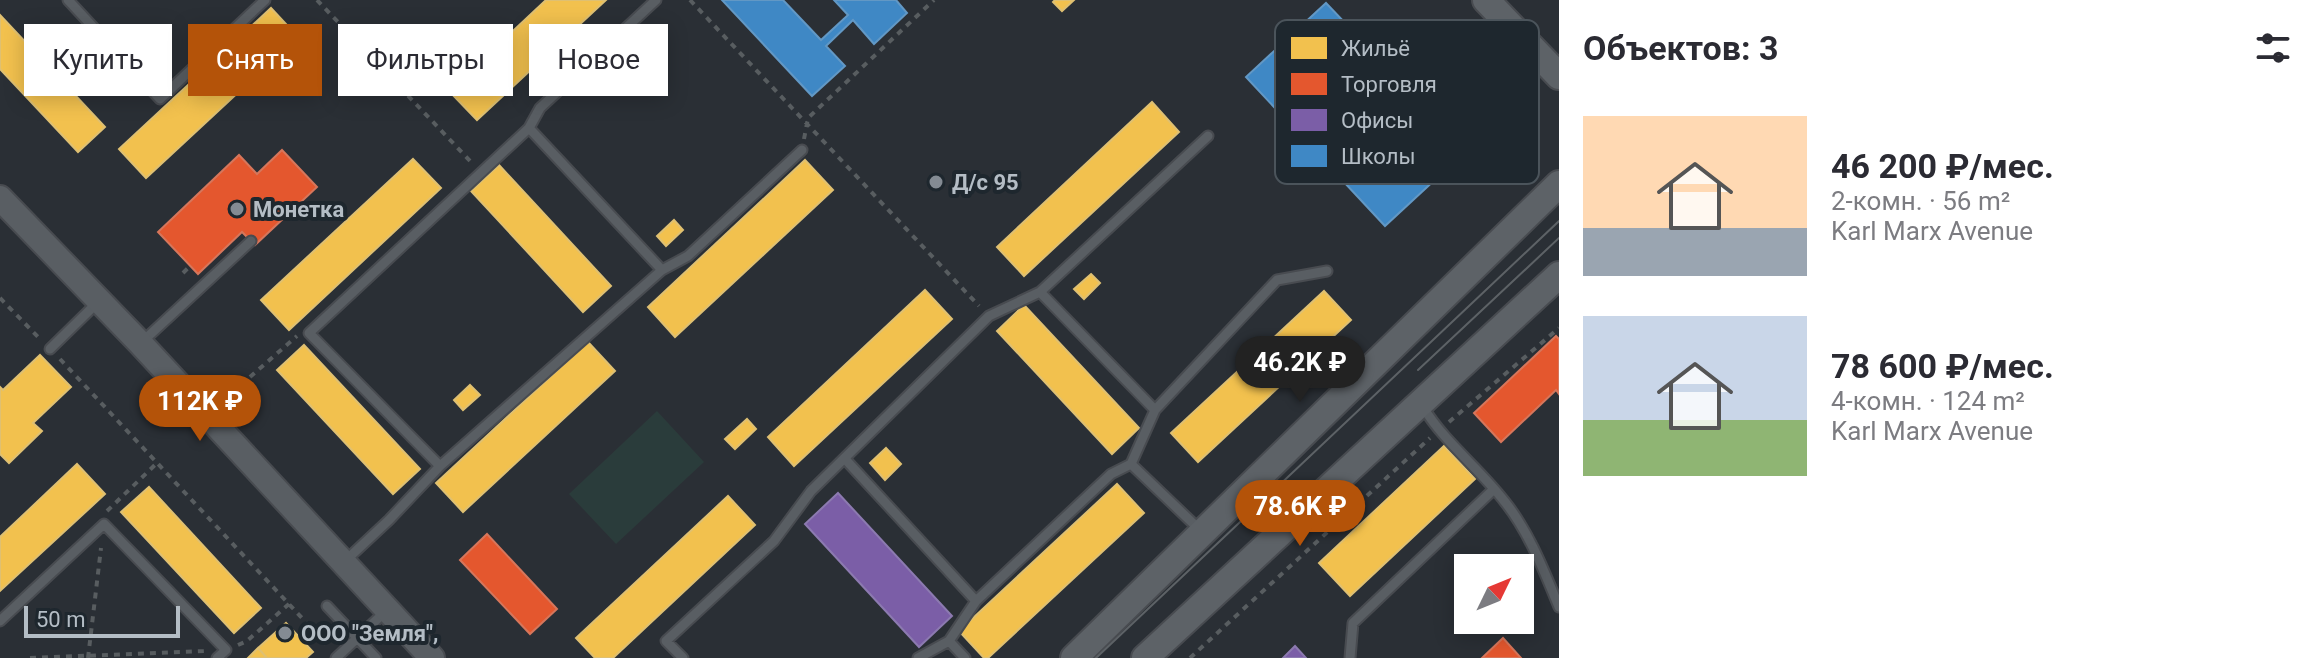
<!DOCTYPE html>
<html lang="ru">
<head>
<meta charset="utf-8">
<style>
  body { margin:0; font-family:Roboto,sans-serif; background:#f7f7f7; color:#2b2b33; height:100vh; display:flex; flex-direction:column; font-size:30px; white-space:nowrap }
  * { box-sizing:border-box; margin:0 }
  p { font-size:26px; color:#7c7c81 }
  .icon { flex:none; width:44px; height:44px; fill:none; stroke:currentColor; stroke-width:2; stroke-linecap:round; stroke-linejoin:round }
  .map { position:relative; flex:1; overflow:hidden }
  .drawer { display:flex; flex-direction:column; background:#fff; width:760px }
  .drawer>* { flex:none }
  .hud { position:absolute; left:24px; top:24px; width:760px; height:72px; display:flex; gap:16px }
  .needle { width:52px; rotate:47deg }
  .buttons { position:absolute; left:1454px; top:554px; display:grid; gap:16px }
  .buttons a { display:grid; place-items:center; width:80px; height:80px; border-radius:0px; background:#fff; box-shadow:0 4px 20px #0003; font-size:40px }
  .scale { position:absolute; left:24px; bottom:20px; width:156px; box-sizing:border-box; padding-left:8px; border:4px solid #b4bdc5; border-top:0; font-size:22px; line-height:28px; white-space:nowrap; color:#b4bdc5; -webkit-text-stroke:6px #1e272e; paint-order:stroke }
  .price { position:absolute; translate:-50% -68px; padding:0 18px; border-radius:28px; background:#b45309; color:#fff; font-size:26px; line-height:52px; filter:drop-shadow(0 2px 4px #0008) }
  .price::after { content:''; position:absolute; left:50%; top:48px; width:24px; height:18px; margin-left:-12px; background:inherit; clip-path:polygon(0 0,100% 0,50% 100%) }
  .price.active { background:#222; color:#fff }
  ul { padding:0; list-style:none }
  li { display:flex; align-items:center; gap:24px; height:200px; padding:0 24px }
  li span { display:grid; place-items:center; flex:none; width:224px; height:160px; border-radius:0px; color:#555 }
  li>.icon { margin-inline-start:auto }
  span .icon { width:96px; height:96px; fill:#fffc; stroke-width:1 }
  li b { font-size:34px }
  h2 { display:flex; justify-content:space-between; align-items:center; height:96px; padding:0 24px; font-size:34px }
  .chip { padding:0 28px; border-radius:0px; background:#fff; box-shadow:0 4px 20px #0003; font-size:28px; line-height:72px }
  .chip.active { background:#b45309; color:#fff }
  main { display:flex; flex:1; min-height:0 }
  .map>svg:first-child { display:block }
  .green { fill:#2a3c3b }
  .homes { fill:#f2c14e; stroke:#dfc072; stroke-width:2 }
  .shops { fill:#e4572e; stroke:#d6765b; stroke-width:2 }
  .offices { fill:#7b5ea7; stroke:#8c7ab0; stroke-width:2 }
  .schools { fill:#3f88c5; stroke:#6298c5; stroke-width:2 }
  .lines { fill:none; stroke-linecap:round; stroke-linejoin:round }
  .service-casing { stroke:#484b50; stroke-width:13 }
  .tertiary-casing { stroke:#484b50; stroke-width:28 }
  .secondary-casing { stroke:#484b50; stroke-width:30 }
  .path { stroke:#585d60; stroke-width:4; stroke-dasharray:6 6; stroke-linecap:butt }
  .service { stroke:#595e63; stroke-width:9 }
  .tertiary { stroke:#595e63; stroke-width:24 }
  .secondary { stroke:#5d6267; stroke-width:26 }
  .tram { stroke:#5d6266; stroke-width:2 }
  .poi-dot { fill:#848b93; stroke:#1e272e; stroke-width:3 }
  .labels { text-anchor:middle; stroke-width:8; stroke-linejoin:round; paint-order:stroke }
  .poi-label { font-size:22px; font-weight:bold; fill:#b4bdc5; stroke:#1e272e; text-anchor:start }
  .key { fill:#1e272e; stroke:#4b545b; stroke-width:2 }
  .key-label { font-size:22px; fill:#b4bdc5 }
</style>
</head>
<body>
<main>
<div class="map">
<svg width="1559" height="658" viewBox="0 0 1559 658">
  <rect width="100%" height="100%" fill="#2a2f35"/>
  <path class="green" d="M 657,411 L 704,462 L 616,544 L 569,494 Z"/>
  <path class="homes" d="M 546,0 L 606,0 L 477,120 L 449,91 Z
    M 1055,0 L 1074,0 L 1062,11 L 1053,2 Z
    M 271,8 L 298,37 L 146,178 L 119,149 Z
    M 0,15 L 105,127 L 78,152 L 0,69 Z
    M 1152,102 L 1179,132 L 1024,276 L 997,247 Z
    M 413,159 L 441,188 L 289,330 L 261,300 Z
    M 805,160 L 833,190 L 675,337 L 648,307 Z
    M 499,165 L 611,286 L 583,312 L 471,191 Z
    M 674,220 L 683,230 L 666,246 L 657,236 Z
    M 1091,274 L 1100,283 L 1084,299 L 1074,289 Z
    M 925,290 L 952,319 L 794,466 L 768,437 Z
    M 1324,291 L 1351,320 L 1198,462 L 1171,433 Z
    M 1024,305 L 1139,428 L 1112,454 L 997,331 Z
    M 588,342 L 615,371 L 463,512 L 436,483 Z
    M 304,345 L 420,469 L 393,494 L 277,370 Z
    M 40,355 L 71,387 L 33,423 L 42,431 L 9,463 L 0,454 L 0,387 L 3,390 Z
    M 470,385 L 480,395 L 463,410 L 454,400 Z
    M 747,419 L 756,429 L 735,449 L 725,439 Z
    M 1444,446 L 1475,479 L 1350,596 L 1319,563 Z
    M 886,448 L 901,464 L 885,480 L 870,463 Z
    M 77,464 L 105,494 L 0,591 L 0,537 Z
    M 1117,484 L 1144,513 L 988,658 L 984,658 L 959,631 Z
    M 149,487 L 261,608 L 234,633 L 121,512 Z
    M 728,496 L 755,525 L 613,658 L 595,658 L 576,638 Z
    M 286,623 L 313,652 L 306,658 L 267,658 L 258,648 Z
    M 258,648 L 267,658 L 248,658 Z"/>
  <path class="shops" d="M 282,150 L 317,187 L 255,245 L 242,232 L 198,274 L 158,232 L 239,155 L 257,174 Z
    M 1556,336 L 1559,339 L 1559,394 L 1556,390 L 1501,442 L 1474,413 Z
    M 487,534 L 557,609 L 530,634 L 460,560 Z
    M 1503,638 L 1521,658 L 1482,658 Z"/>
  <path class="offices" d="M 838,493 L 952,616 L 919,647 L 805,524 Z
    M 1295,646 L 1306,658 L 1283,658 Z"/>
  <path class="schools" d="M 722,0 L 783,0 L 821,40 L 848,15 L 834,0 L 896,0 L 907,13 L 874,44 L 853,20 L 826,46 L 845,66 L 812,96 Z
    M 1326,3 L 1347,25 L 1295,75 L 1379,165 L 1445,104 L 1478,140 L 1385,226 L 1246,77 Z"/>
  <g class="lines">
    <g class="service-casing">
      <path id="service" d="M 68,0 L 160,99 L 265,0
        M 529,128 L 540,108 L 656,0
        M 662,270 L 688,256 L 802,150
        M 1040,292 L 1208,136
        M 142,342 L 251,241
        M 50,349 L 99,301
        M 1423,407 C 1445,443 1479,468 1505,502 C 1529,532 1544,571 1559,607
        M 1155,410 L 1277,280 L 1327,271
        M 845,459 L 976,601
        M 1131,464 L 1201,531
        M 344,562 L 389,520 L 440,466 L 662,270 L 529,128 L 309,333 L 440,466
        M 327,606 L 376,658
        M 0,621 L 104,524 L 226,650 L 217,658
        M 949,641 L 965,658
        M 336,658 L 386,611
        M 683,658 L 666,641 L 774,541 L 811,491 L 989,316 L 1040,292 L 1155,410 L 1131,464 L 1111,474 L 976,601 L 949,641 L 918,658
        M 1350,658 L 1353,623 L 1494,489"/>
    </g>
    <g class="tertiary-casing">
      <path id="tertiary" d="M 0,198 L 140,343 L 432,658"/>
    </g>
    <g class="secondary-casing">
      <path id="secondary" d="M 1486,0 L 1559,76
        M 1074,658 L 1559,184
        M 1145,658 L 1559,275"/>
    </g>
    <path class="path" d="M 317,0 L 472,163
      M 690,0 L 979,306
      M 804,139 L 808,118 L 934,0
      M 183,273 L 190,266
      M 0,298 L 40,339
      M 60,359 L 330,648
      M 250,377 L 297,336
      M 1449,422 L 1559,328
      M 107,511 L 157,463
      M 238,645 L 247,641 L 289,604
      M 30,658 L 207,651
      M 88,658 L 101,548
      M 1190,658 L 1430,438"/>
    <use href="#service" class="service"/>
    <use href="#tertiary" class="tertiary"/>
    <use href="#secondary" class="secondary"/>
    <path class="tram" d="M 1418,370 L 1559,238
      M 1096,658 L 1559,221"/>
  </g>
  <g class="poi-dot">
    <circle cx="936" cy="182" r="8"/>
    <circle cx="237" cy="209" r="8"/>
    <circle cx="285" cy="633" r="8"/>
  </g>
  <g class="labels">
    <g class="poi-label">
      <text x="952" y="190">Д/с 95</text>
      <text x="253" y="217">Монетка</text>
      <text x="301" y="641">ООО "Земля",</text>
    </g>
  </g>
  <rect x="1275" y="20" width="264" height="164" rx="12" class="key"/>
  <rect x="1291" y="37" width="36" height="22" fill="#f2c14e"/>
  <rect x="1291" y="73" width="36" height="22" fill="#e4572e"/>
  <rect x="1291" y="109" width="36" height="22" fill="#7b5ea7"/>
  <rect x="1291" y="145" width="36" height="22" fill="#3f88c5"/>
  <g class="key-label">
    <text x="1341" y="56">Жильё</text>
    <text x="1341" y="92">Торговля</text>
    <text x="1341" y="128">Офисы</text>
    <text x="1341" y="164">Школы</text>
  </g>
</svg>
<div class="buttons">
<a><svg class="needle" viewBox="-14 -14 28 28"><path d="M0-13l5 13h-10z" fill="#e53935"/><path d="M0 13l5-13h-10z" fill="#7c7c81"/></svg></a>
</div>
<div class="scale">50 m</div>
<b class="price active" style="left:1300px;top:404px">46.2K ₽</b>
<b class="price" style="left:200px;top:443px">112K ₽</b>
<b class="price" style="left:1300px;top:548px">78.6K ₽</b>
<div class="hud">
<a class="chip">Купить</a>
<a class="chip active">Снять</a>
<a class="chip">Фильтры</a>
<a class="chip">Новое</a>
</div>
</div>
<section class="drawer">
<h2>Объектов: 3<svg class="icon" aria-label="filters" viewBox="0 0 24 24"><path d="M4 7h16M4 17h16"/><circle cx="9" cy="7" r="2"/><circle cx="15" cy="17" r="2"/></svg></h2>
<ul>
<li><span style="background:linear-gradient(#ffd9b3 70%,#9aa5b1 0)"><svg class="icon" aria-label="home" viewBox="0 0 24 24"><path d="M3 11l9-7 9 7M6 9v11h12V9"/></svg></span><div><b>46 200 ₽/мес.</b><p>2-комн. · 56 m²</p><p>Karl Marx Avenue</p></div></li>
<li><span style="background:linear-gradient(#c9d6e8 65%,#8fb573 0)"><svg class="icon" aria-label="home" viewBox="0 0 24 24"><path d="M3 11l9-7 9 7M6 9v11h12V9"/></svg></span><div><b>78 600 ₽/мес.</b><p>4-комн. · 124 m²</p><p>Karl Marx Avenue</p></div></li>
</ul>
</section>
</main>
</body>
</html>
